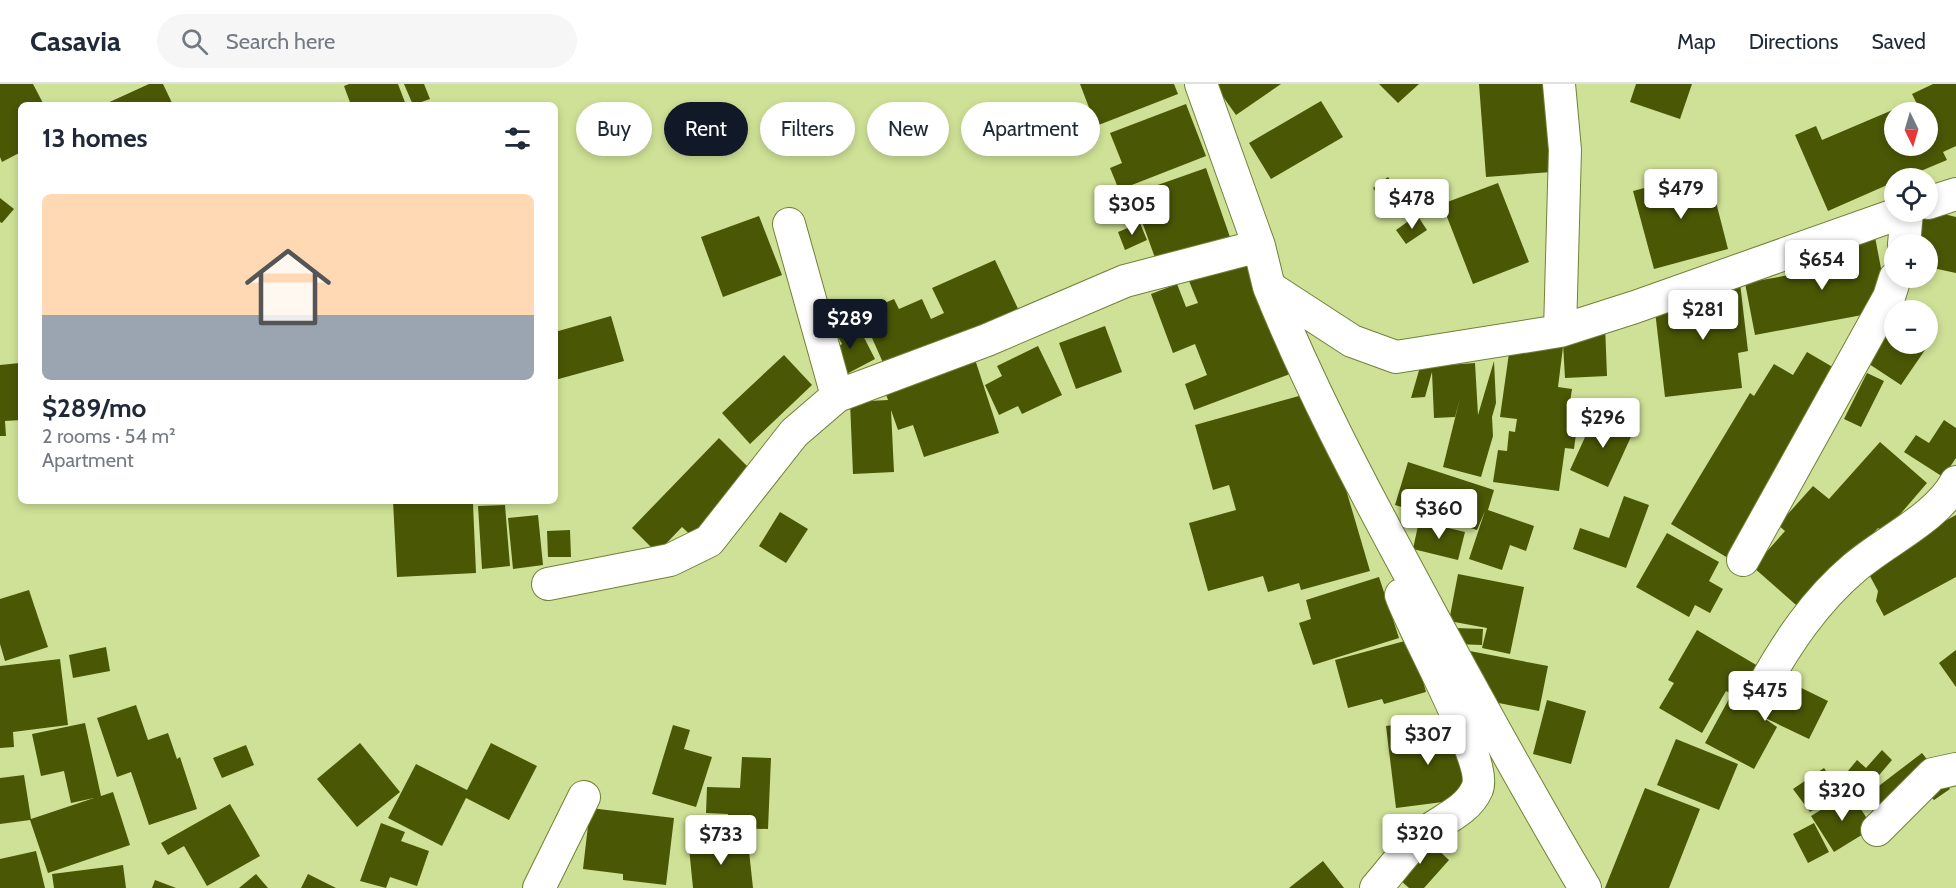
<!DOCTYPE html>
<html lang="en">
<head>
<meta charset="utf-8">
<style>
  body { margin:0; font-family:Cabin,sans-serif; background:#f6f6f7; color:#1f2937; height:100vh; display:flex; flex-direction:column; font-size:22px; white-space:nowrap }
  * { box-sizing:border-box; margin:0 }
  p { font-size:20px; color:#747a83 }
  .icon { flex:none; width:33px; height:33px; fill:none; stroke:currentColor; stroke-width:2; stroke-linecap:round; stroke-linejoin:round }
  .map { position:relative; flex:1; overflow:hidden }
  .sheet { position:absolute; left:18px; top:18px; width:540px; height:402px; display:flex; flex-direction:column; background:#fff; border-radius:9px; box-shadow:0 3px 9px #0003 }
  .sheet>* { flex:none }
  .top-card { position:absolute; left:576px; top:18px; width:570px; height:54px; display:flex; gap:12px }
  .needle { width:39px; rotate:175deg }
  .tools { position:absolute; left:1884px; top:18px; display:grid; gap:12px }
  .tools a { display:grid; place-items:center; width:54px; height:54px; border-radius:50%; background:#fff; box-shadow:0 3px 9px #0003; font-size:30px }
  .price { position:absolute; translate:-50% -51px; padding:0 14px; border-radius:6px; background:#fff; color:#222; font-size:20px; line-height:39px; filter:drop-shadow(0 2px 3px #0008) }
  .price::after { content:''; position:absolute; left:50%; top:36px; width:18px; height:14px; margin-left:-9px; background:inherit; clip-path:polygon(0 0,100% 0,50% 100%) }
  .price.on { background:#111827; color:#fff }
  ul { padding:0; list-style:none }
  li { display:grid; align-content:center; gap:12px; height:318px; padding:0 24px }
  li span { display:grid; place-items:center; height:186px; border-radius:9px; color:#555 }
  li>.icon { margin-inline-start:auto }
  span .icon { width:108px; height:108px; fill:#fffc; stroke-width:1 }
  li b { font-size:26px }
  h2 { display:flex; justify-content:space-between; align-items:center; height:72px; padding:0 24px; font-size:26px }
  .pill { padding:0 21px; border-radius:27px; background:#fff; box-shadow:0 3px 9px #0003; font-size:21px; line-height:54px }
  .pill.on { background:#111827; color:#fff }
  header { display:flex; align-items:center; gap:36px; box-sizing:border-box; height:84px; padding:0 30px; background:#fff; border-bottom:2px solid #e0e1e3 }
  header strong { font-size:28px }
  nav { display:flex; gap:33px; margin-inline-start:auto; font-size:21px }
  .search { width:420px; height:54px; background:#f6f6f7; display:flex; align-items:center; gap:15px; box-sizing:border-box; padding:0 21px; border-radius:33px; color:#747a83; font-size:22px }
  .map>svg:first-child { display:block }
  .building { fill:#4a5705 }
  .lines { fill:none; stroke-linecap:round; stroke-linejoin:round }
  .street-casing { stroke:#718138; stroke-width:34 }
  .street { stroke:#fff; stroke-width:32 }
</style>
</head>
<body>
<header>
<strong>Casavia</strong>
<div class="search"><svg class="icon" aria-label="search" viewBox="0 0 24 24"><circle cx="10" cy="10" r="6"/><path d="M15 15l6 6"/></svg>Search here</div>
<nav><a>Map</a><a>Directions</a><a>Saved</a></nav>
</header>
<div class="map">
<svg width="1956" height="804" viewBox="0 0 1956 804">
  <rect width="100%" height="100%" fill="#cfe196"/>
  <path class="building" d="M 0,0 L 33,0 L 44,21 L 21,21 L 21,68 L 2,78 L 0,73 Z
    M 149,0 L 163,0 L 173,21 L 103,21 Z
    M 349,0 L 398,0 L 406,21 L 351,21 L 344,2 Z
    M 404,0 L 424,0 L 430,15 L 413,21 Z
    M 1080,0 L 1174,0 L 1178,10 L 1096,42 Z
    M 1214,0 L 1281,0 L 1236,31 Z
    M 1379,0 L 1419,0 L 1398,19 Z
    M 1479,0 L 1545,0 L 1552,88 L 1486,93 Z
    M 1636,0 L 1692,0 L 1680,35 L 1630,18 Z
    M 1933,0 L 1956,0 L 1956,62 L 1943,68 L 1947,76 L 1904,94 L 1894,94 L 1894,98 L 1828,127 L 1795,51 L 1816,42 L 1822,56 L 1909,19 L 1914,28 L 1894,28 L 1894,62 L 1928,62 L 1935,57 L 1928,42 L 1928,28 L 1921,28 L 1912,10 Z
    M 1321,17 L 1343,53 L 1271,95 L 1249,59 Z
    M 1186,20 L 1206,72 L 1119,106 L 1110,84 L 1122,79 L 1110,49 Z
    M 1206,84 L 1231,156 L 1158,182 L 1132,110 Z
    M 1708,87 L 1728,165 L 1654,185 L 1633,107 Z
    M 1388,93 L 1396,104 L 1380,115 L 1373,104 Z
    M 1498,99 L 1529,178 L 1473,200 L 1442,120 Z
    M 0,114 L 14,125 L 2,139 L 0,138 Z
    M 1928,126 L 1956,133 L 1956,189 L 1928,183 L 1928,160 L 1909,160 L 1916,128 Z
    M 1417,131 L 1427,146 L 1406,160 L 1396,146 Z
    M 759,132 L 782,191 L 723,213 L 701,153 Z
    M 1140,139 L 1147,156 L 1125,166 L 1118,148 Z
    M 1875,153 L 1889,226 L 1755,251 L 1745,199 L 1828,184 L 1825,163 Z
    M 1247,175 L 1290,290 L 1194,326 L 1185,300 L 1207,291 L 1195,260 L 1173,269 L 1151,210 L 1177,200 L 1186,223 L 1198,219 L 1189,197 Z
    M 995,176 L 1020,229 L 888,290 L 861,229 L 894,215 L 899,225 L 922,215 L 931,235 L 944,229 L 932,204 Z
    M 1740,199 L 1748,267 L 1738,269 L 1742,304 L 1665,313 L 1655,227 L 1681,224 L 1679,206 Z
    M 611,232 L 624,277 L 555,296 L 555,248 Z
    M 854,234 L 875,275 L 839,294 L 826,269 L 842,260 L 834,245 Z
    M 1892,239 L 1894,241 L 1894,260 L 1922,260 L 1927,263 L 1901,301 L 1866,278 Z
    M 1605,241 L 1607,292 L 1565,294 L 1562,243 Z
    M 1105,242 L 1122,288 L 1076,305 L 1059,259 Z
    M 1511,255 L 1563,263 L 1558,303 L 1572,305 L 1569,325 L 1579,327 L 1574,365 L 1565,364 L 1559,407 L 1493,398 L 1498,366 L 1507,367 L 1509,347 L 1515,348 L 1517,335 L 1500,333 Z
    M 1038,262 L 1062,311 L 1022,330 L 1018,322 L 999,331 L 985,301 L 1002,292 L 997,282 Z
    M 971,263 L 999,349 L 924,373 L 913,341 L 898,346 L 891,326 L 894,388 L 853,390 L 850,318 L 888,316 L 882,299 Z
    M 1807,268 L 1848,292 L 1733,477 L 1671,440 L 1750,309 L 1754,312 L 1774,280 L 1793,291 Z
    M 784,271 L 812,301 L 750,360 L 722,329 Z
    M 1494,277 L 1496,319 L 1492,333 L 1493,352 L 1481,393 L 1443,383 L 1460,314 L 1455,333 L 1434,334 L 1432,288 L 1425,313 L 1411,314 L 1420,283 L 1475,279 L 1478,331 Z
    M 20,279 L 21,336 L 5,337 L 6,352 L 0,352 L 0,281 Z
    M 1867,289 L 1884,297 L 1861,343 L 1844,335 Z
    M 1317,307 L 1370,487 L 1301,506 L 1299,499 L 1268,508 L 1263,492 L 1208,507 L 1189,439 L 1236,426 L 1229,401 L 1213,406 L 1195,341 Z
    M 1597,327 L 1635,344 L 1608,403 L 1570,386 Z
    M 1944,336 L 1956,344 L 1956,374 L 1943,393 L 1904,368 L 1916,351 L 1929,359 Z
    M 719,354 L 750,385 L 724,412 L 734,421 L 698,458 L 682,443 L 657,469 L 632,444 Z
    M 1880,358 L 1927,399 L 1884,449 L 1878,444 L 1804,528 L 1753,483 L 1785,447 L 1778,441 L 1813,402 L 1829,415 Z
    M 1408,378 L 1494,406 L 1488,426 L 1534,442 L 1526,467 L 1510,461 L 1502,486 L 1469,475 L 1485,427 L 1477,446 L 1395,421 Z
    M 1624,412 L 1649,421 L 1626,484 L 1573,465 L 1580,444 L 1609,454 Z
    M 393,417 L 506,417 L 506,419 L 473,420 L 476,489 L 397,493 Z
    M 505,421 L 510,482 L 482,485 L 478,422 Z
    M 780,428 L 808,445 L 786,479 L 759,462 Z
    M 538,431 L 543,481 L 513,485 L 508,434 Z
    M 1956,431 L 1956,493 L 1884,532 L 1876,517 L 1878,507 L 1864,481 Z
    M 1419,437 L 1465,448 L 1458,476 L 1413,465 Z
    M 570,446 L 571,473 L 548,473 L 547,447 Z
    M 1667,449 L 1719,478 L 1709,497 L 1723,505 L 1710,529 L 1695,521 L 1689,533 L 1636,503 Z
    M 1458,490 L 1524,503 L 1510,570 L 1482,564 L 1487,544 L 1449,537 Z
    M 1379,493 L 1399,554 L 1313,581 L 1299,539 L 1311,535 L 1306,516 Z
    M 29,506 L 48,563 L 5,577 L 0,560 L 0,515 Z
    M 1456,544 L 1483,545 L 1482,561 L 1455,560 Z
    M 1697,546 L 1758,582 L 1739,614 L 1726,607 L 1702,649 L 1659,624 L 1674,599 L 1668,596 Z
    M 1412,555 L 1426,608 L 1384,620 L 1382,615 L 1348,624 L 1335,576 Z
    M 106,563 L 110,587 L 73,594 L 69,571 Z
    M 1454,564 L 1548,582 L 1539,627 L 1479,615 L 1484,591 L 1449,584 Z
    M 1956,566 L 1956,603 L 1939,579 Z
    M 60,575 L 68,641 L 13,648 L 14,663 L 0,664 L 0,582 Z
    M 1779,593 L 1828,617 L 1809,655 L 1761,632 L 1777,643 L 1754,685 L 1705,659 L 1730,613 L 1761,629 Z
    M 1547,616 L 1586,627 L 1571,680 L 1533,670 Z
    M 136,621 L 148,656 L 168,649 L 177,675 L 180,673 L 197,725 L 149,741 L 131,688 L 117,693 L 97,634 Z
    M 1433,636 L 1436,656 L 1466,652 L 1474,714 L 1396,724 L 1386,642 Z
    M 85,639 L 101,712 L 113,708 L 130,761 L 48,789 L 30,736 L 0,740 L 0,694 L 24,691 L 31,735 L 94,714 L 71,719 L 64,687 L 41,692 L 32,650 Z
    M 673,641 L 690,646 L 684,665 L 712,673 L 696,723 L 652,710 Z
    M 1676,655 L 1738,680 L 1719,726 L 1657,701 Z
    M 360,659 L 400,708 L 357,743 L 317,695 Z
    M 491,659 L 537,682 L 509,736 L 466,714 L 442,762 L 388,734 L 416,680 L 467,706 Z
    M 246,661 L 254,681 L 222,694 L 213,674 Z
    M 1882,666 L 1892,676 L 1863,710 L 1843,693 L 1857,676 L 1866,684 Z
    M 1922,669 L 1950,705 L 1934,716 L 1929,711 L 1886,744 L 1863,714 Z
    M 742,673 L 771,674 L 768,745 L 728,744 L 728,730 L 706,729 L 707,703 L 740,704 Z
    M 1824,684 L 1840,708 L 1810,728 L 1793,705 Z
    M 1645,704 L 1700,725 L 1669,804 L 1605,804 Z
    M 1850,708 L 1873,744 L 1834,768 L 1811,732 Z
    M 230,720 L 260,772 L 207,802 L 184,762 L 168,771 L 161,759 Z
    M 590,724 L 674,734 L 666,801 L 623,796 L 623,790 L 583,785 Z
    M 381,739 L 405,748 L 401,757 L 429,767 L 417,802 L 390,793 L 386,804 L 360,797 Z
    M 1814,739 L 1829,768 L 1808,779 L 1793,750 Z
    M 1423,752 L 1449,776 L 1424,804 L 1409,804 L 1391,788 Z
    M 748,758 L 753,804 L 693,804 L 689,764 Z
    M 36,767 L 45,804 L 0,804 L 0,775 Z
    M 1323,777 L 1344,804 L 1289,804 Z
    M 123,781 L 126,804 L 54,804 L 52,790 Z
    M 256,790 L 268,804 L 239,804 Z
    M 308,790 L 336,804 L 301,804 Z
    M 155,796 L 176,804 L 152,804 Z"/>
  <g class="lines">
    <g class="street-casing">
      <path id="street" d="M 1201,0 L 1259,162 L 1269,203 L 1352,257 L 1396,273 L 1560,247 L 1635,223 L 1903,128
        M 1559,0 L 1565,66 L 1560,247
        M 1928,119 L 1956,110
        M 789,140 L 837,312
        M 1904,160 L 1907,128
        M 1269,203 C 1310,304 1358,395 1410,491 C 1467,597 1524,701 1585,804
        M 1743,476 L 1889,213 L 1895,194
        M 548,500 L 670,476 L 709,457 L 794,349 L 837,312 L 987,256 L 1125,197 L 1259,162
        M 1762,604 C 1787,559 1815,517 1854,484 C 1885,457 1937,434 1956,398
        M 1877,746 L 1933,690 L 1956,685
        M 539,804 L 584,713
        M 1376,804 C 1390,788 1403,770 1418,755 C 1436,737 1466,730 1477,705 C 1489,678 1413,547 1401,511"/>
    </g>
    <use href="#street" class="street"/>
  </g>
</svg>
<div class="tools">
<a><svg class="needle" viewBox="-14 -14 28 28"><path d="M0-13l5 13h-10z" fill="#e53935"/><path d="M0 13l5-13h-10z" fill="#747a83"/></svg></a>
<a><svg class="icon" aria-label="locate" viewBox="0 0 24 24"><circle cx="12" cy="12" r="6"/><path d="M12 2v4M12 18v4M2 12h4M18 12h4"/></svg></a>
<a>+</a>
<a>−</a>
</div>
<b class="price" style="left:1681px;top:136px">$479</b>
<b class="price" style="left:1412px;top:146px">$478</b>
<b class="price" style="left:1132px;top:152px">$305</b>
<b class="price" style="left:1822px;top:207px">$654</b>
<b class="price" style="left:1703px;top:257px">$281</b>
<b class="price on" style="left:850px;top:266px">$289</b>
<b class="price" style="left:1603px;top:365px">$296</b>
<b class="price" style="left:1439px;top:456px">$360</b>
<b class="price" style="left:1765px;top:638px">$475</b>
<b class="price" style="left:1428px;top:682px">$307</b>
<b class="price" style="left:1842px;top:738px">$320</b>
<b class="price" style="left:1420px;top:781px">$320</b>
<b class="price" style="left:721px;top:782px">$733</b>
<div class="top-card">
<a class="pill">Buy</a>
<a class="pill on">Rent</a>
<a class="pill">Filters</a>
<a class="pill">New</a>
<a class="pill">Apartment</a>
</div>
<section class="sheet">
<h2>13 homes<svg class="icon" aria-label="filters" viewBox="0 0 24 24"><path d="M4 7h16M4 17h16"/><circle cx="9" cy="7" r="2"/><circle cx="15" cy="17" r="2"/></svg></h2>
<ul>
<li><span style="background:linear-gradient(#ffd9b3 65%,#9aa5b1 0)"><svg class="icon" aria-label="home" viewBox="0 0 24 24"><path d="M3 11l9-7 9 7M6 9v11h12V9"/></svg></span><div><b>$289/mo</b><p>2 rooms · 54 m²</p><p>Apartment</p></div></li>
</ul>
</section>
</div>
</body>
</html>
